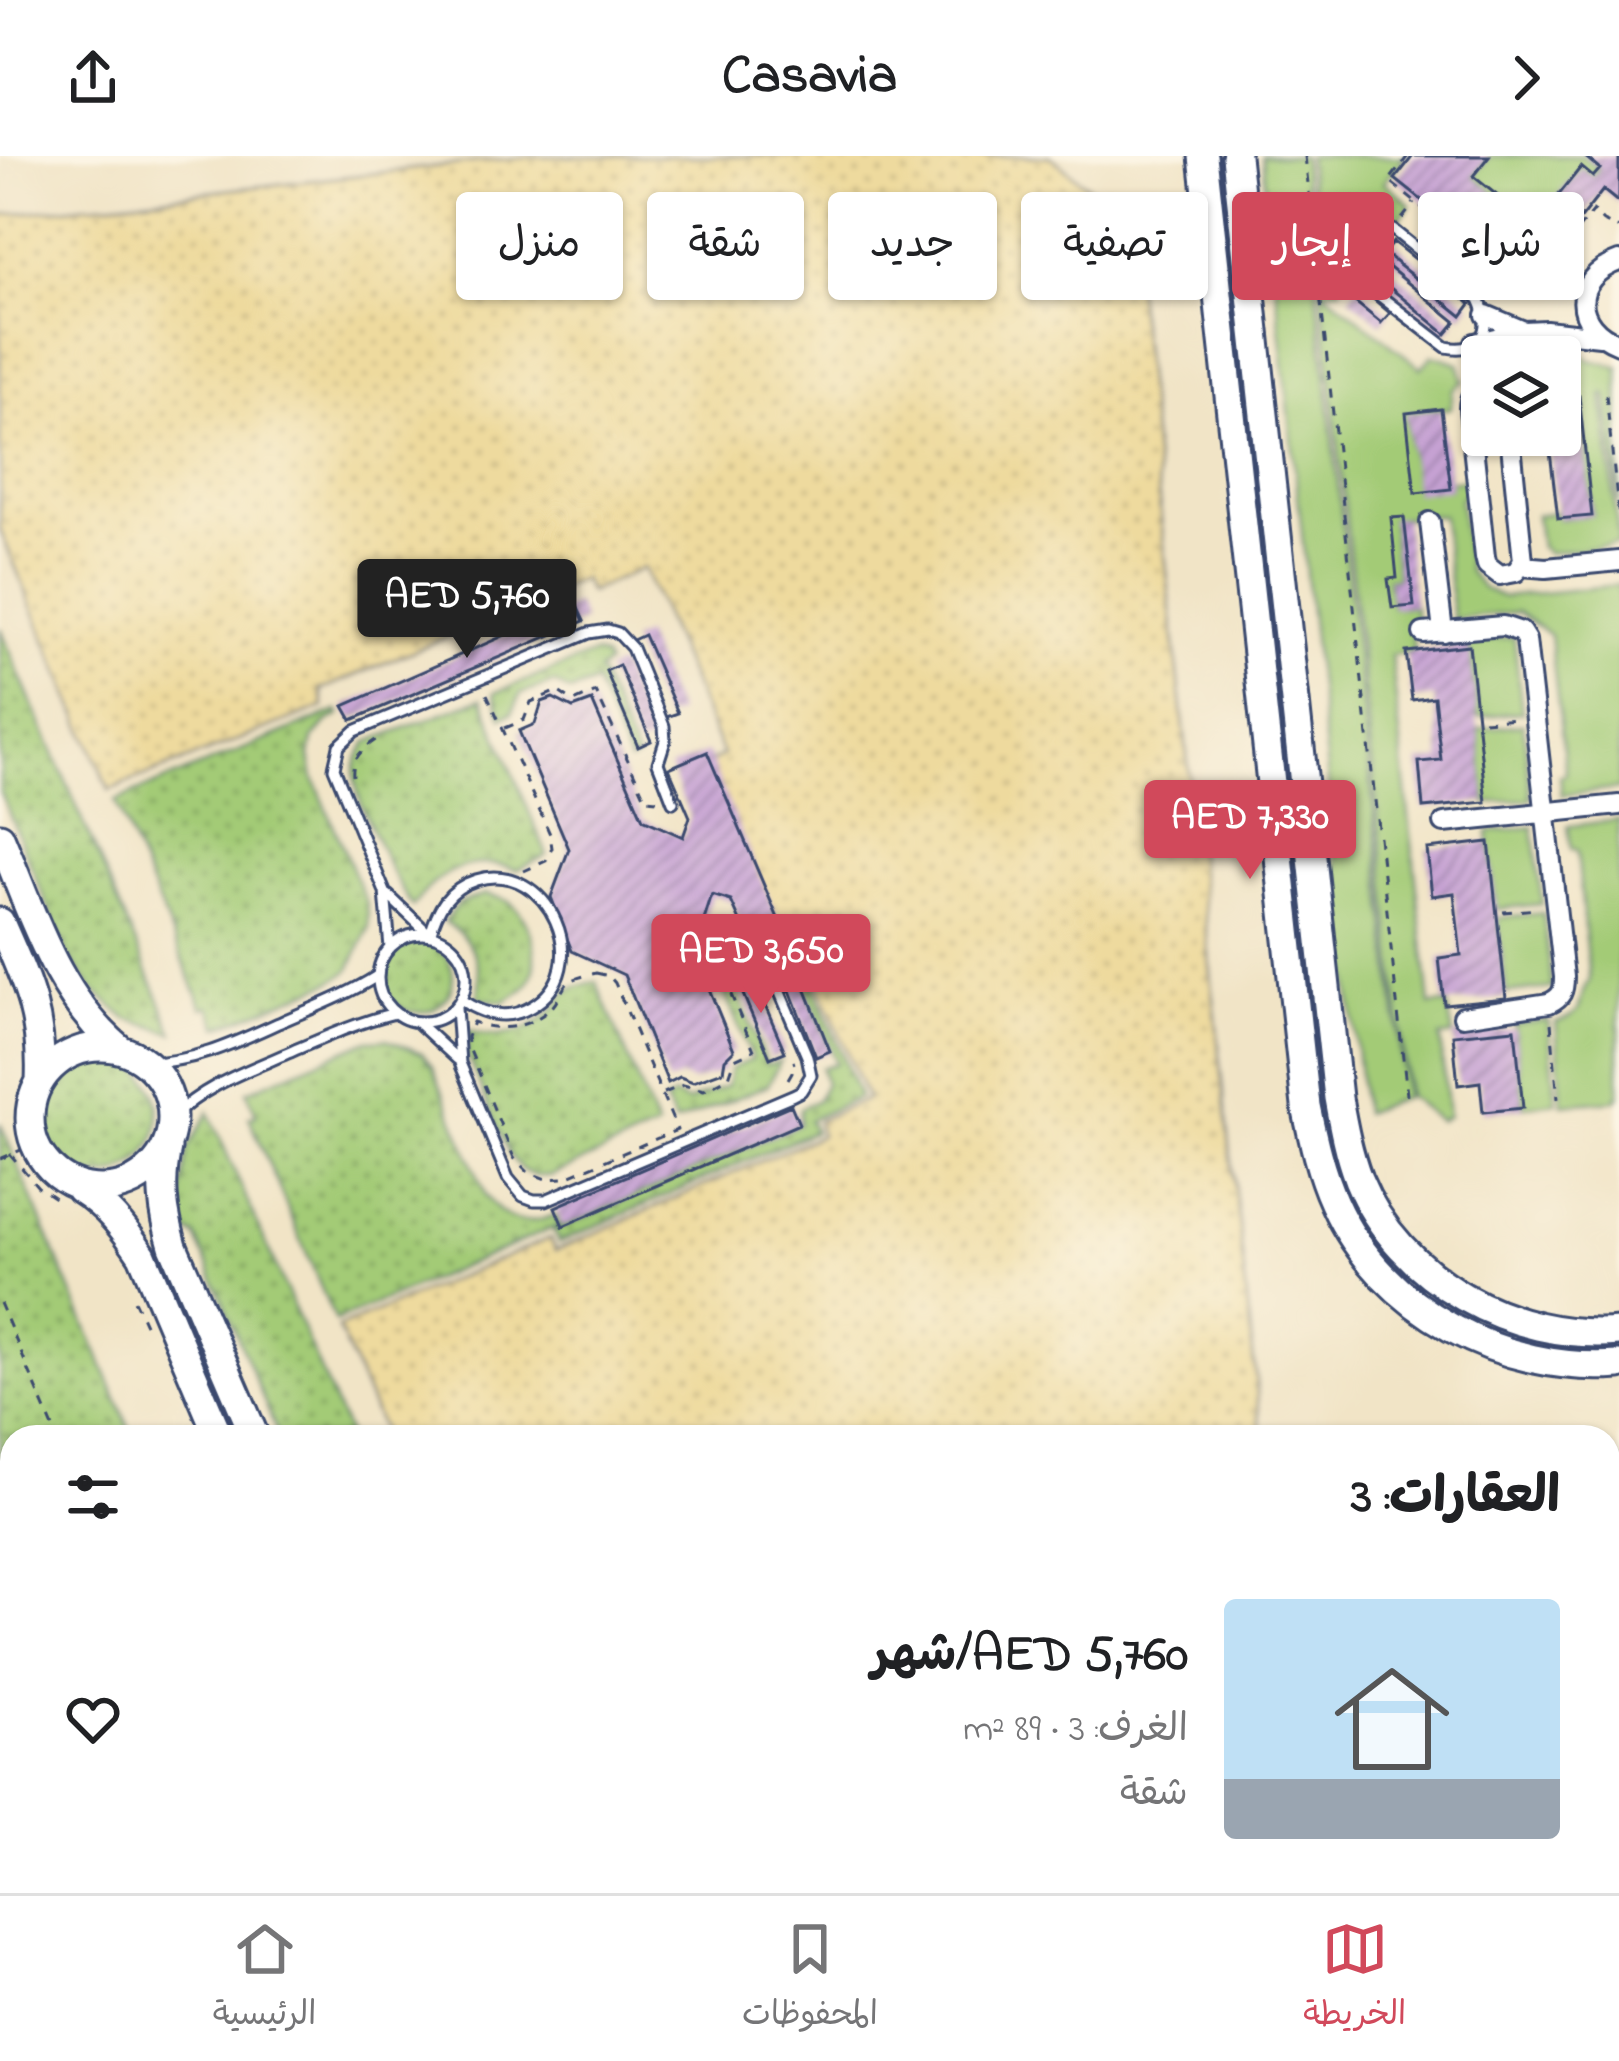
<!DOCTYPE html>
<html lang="ar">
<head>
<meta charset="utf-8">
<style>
  body { margin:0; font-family:"Indie Flower","Playpen Sans Arabic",sans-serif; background:#f6f6f6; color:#202124; direction:rtl; height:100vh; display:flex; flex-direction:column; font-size:45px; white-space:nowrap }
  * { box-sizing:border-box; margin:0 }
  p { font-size:39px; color:#757577 }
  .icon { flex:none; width:66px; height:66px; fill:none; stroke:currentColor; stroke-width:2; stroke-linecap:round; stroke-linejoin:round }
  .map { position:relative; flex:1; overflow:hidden; direction:ltr }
  .side { position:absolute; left:0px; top:1269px; width:1620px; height:468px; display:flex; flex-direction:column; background:#fff; border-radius:36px 36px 0 0; box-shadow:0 3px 9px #0004; direction:rtl }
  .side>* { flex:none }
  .banner { position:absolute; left:36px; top:36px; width:1548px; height:108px; direction:rtl; display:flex; gap:24px }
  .controls { position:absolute; left:1461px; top:180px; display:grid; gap:24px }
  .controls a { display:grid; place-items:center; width:120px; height:120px; border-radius:12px; background:#fff; box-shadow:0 3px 9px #0004; font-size:60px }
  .price { position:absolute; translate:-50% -102px; padding:0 27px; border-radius:12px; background:#d1495b; color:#fff; font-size:39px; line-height:78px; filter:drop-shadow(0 3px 6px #0008) }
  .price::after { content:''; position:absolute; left:50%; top:72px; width:36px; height:27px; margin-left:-18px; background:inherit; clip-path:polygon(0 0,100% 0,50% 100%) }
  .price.on { background:#222; color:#fff }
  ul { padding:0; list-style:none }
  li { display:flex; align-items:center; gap:36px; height:300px; padding:0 60px }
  li span { display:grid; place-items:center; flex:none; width:336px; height:240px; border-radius:12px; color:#555 }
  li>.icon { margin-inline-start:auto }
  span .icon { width:144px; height:144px; fill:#fffc; stroke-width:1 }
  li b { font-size:51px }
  h2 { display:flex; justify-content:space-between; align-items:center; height:144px; padding:0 60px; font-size:51px }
  .tag { padding:0 42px; border-radius:12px; background:#fff; box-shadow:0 3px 9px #0004; font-size:42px; line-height:108px }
  .tag.on { background:#d1495b; color:#fff }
  header { display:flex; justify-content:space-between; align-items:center; height:156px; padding:0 60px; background:#fff; font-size:54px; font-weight:800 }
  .tabs { display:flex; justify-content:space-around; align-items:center; height:168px; border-top:3px solid #e0e0e0; background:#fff; font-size:33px; color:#757577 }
  .tabs a { display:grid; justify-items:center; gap:6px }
  .tabs .on { color:#d1495b }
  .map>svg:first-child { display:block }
  .grass { fill:url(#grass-dots); stroke:#5f7d6a; stroke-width:3 }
  .sand { fill:url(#sand-dots); stroke:#84847e; stroke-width:3 }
  .garden { fill:#a3cb76; stroke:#5f7d6a; stroke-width:3 }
  .building { fill:url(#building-hatch) }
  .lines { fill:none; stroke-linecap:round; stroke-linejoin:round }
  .lane-casing { stroke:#3b4a6e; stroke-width:15 }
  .street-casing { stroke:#3b4a6e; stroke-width:24 }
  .secondary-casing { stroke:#3b4a6e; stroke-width:33 }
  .highway-casing { stroke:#3b4a6e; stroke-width:42 }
  .path { stroke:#3b4a6e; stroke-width:3; stroke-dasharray:9 9; stroke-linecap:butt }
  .lane { stroke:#fff; stroke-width:9 }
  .street { stroke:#fff; stroke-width:18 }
  .secondary { stroke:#fff; stroke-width:27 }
  .highway { stroke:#fff; stroke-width:36 }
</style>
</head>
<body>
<header><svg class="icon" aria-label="forward" viewBox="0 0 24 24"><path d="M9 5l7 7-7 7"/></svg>Casavia<svg class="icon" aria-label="share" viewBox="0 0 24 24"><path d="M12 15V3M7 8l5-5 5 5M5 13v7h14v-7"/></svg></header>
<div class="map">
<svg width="1619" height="1737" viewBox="0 0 1619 1737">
  <defs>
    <pattern id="grass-dots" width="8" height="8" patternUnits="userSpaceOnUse" patternTransform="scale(3)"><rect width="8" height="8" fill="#a3cb76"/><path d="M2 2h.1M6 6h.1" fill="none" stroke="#84a564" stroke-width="1.8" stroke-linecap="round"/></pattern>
    <pattern id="sand-dots" width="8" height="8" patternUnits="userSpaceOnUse" patternTransform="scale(3)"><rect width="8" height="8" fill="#eeda9e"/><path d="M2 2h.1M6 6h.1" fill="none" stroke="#ccbb8a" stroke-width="1.8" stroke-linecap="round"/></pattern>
    <pattern id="building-hatch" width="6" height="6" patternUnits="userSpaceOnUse" patternTransform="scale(3)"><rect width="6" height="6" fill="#c6a2d3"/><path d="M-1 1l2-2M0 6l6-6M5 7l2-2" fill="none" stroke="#a084ae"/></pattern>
  </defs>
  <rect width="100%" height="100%" fill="#fcf5e5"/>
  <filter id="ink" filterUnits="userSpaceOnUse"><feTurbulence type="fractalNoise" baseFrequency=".00833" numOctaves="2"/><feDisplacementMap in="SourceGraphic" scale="24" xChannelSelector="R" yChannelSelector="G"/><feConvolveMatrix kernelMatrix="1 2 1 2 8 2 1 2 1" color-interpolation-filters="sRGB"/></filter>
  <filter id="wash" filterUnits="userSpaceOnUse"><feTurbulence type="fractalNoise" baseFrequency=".004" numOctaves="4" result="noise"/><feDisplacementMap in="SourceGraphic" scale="48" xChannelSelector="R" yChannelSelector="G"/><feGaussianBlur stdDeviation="2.7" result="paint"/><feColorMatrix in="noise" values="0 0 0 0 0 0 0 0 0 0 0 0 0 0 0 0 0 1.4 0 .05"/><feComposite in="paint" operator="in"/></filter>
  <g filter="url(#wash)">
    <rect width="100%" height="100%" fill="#f1e4c6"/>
    <path class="grass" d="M 0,472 L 174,877 L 127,863 L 92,833 L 68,799 L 0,636 Z
      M 594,498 L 604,502 L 607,508 L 598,515 L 637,603 L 629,606 L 595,527 L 570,536 L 554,527 L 521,538 L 512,557 L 502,561 L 494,537 Z
      M 482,542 L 547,699 L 517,714 C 472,699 439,713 413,751 C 397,731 355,644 355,621 C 354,607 360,597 368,586 Z
      M 338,555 L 340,559 L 326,567 L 313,583 L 310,600 L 314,623 L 367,748 L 369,772 L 349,815 L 328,827 L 219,871 L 210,850 L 203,852 L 115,645 Z
      M 485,738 C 494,741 505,742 512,748 C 532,766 544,806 527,830 C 522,837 511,841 503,846 L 478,842 C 483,806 474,785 444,765 L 459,747 Z
      M383 821a35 35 0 1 1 70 0a35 35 0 1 1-70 0Z
      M 797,789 L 859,941 L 809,964 L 814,975 L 559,1086 L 553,1075 L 799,968 L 800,952 L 817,944 L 825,927 L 821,912 L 836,907 L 789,794 Z
      M 596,825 L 657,972 L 551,1020 L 534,1020 L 521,1013 L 509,998 L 467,899 L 468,874 C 500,886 533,877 556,850 C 557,849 566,836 568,835 C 574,830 588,828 596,825 Z
      M 734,828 L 767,909 L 780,905 L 768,929 L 675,967 L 665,946 L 674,940 L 687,946 L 727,930 L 730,913 L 752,903 L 723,833 Z
      M 386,883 L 422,897 L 433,912 L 486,1040 C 506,1067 524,1071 555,1059 L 560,1069 L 335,1165 L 249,961 L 256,959 L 247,935 L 368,884 Z
      M37 959a61 61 0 1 1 122 0a61 61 0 1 1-122 0Z
      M 209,956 L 349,1281 L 279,1281 L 196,1080 L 182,1074 L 182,1034 L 188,992 Z
      M 0,967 L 133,1281 L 12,1281 L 12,1650 L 0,1656 Z"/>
    <path class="sand" d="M 531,0 L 1050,0 L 1128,62 L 1262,1281 L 385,1281 L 338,1172 L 550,1082 L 556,1094 L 820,979 L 817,965 L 867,943 L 798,781 L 785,784 L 709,607 L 723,599 L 643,412 L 589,436 L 582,423 L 321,534 L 324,551 L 109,634 L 0,374 L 0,59 Z
      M 1619,1304 L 1619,1469 L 1608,1470 L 1608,1306 Z"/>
    <path class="garden" d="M 1262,0 L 1302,0 L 1405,941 L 1363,957 Z
      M 1307,0 L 1405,0 L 1384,26 L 1411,48 L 1395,68 C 1390,64 1385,60 1379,58 C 1357,52 1330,71 1330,94 C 1330,106 1338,120 1341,132 L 1323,134 L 1421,212 L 1433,199 L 1459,207 L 1464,225 L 1453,234 L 1451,252 L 1406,258 L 1416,336 L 1450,325 L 1467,324 L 1468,335 L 1459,344 L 1468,415 L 1483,433 L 1503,441 L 1619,429 L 1619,633 L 1562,639 L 1560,620 L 1566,618 L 1550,479 L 1518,456 L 1453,463 L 1442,359 L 1391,363 L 1397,422 L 1388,423 L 1392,451 L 1414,450 L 1416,467 L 1411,468 L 1414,495 L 1391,499 L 1430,849 L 1447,848 L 1453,879 L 1440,881 L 1448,960 L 1439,965 L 1408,940 Z
      M 1489,0 L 1584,0 L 1600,13 L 1593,21 L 1581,12 L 1539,65 L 1548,73 L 1545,78 L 1473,20 Z
      M 1565,190 L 1591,204 L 1619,211 L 1619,348 L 1607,239 L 1603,239 L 1619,388 L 1548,397 L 1540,391 L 1536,359 L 1557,356 L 1558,363 L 1592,359 L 1579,241 L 1560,243 L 1560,201 L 1489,201 L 1489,199 Z
      M 1514,481 L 1522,556 L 1477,561 L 1468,486 Z
      M 1523,568 L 1531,643 L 1486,647 L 1478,573 Z
      M 1619,664 L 1619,940 L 1616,940 L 1617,944 L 1562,948 L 1556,866 C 1591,856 1574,844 1589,825 L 1577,694 L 1571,693 L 1568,670 Z
      M 1533,671 L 1542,748 L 1496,753 L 1488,676 Z
      M 1543,757 L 1552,832 L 1506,837 L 1497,762 Z
      M 1548,864 L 1556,946 L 1523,950 L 1514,868 Z"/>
    <g id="blocks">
      <path class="building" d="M 1413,0 L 1489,0 L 1473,20 L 1545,78 L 1548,73 L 1538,65 L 1581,11 L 1593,21 L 1600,13 L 1584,0 L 1619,0 L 1619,47 L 1603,34 L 1534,122 L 1522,124 L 1395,23 Z
        M 1393,86 L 1471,148 L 1462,160 L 1384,97 Z
        M 1380,104 L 1456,166 L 1446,178 L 1371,116 Z
        M 1358,130 L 1390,157 L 1381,167 L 1349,141 Z
        M 1579,240 L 1592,360 L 1558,363 L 1548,279 L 1560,279 L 1560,243 Z
        M 1441,253 L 1451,333 L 1415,337 L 1406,257 Z
        M 1404,361 L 1414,450 L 1392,452 L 1388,423 L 1397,422 L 1391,362 Z
        M 576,448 L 584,465 L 352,564 L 344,550 Z
        M 644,479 L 678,557 L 664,562 L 631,485 Z
        M 1469,489 L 1486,646 L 1423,652 L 1419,606 L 1441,604 L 1434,541 L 1412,544 L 1406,496 Z
        M 619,509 L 651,585 L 638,591 L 606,515 Z
        M 553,542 L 573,552 L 592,545 L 643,663 L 683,681 L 690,661 L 669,612 L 707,596 L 786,781 L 753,794 L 731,745 L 712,739 L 694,796 L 734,894 L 725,903 L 723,915 L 693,926 L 680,921 L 668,927 L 624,819 L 572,795 L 551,741 L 569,693 L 519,575 L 535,568 L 542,546 Z
        M 1489,686 L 1506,842 L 1444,848 L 1439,802 L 1461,799 L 1454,737 L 1432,740 L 1427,693 Z
        M 799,817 L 830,895 L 816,901 L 785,822 Z
        M 752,818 L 785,896 L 770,902 L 737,824 Z
        M 1515,873 L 1523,952 L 1483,956 L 1480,926 L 1458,929 L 1453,879 Z
        M 791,949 L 799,968 L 563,1070 L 555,1051 Z"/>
    </g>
  </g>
  <g filter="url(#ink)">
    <use href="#blocks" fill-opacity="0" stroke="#3b4a6e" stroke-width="3"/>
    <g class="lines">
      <g class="lane-casing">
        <path id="lane" d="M 1384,71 L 1393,74 L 1479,143 C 1493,173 1482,198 1446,191 L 1358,123 C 1340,98 1353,72 1384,71 Z
          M 388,739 L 430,779 C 437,753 448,733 476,724 C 548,702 598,813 531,851 C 507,865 483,859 461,844
          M378 822a44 44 0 1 1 88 0a44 44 0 1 1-88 0Z
          M 390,792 L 385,736 L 334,612 L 339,590 L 355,575 L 589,477 L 608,474 L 618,477 L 632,492 L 664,570 L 665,585 L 658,607 L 673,646
          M 456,852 L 460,907 L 508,1022 L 523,1040 L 534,1044 L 546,1044 L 793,939 L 801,935 L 811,919 L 807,900 L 770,813 L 757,798 L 733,780
          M 417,866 L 457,903
          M 147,907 C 197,906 238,885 283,865 C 315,851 347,839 377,820
          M 172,962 C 205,929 247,915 288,897 C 323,882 358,866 395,857"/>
      </g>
      <g class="street-casing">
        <path id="street" d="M 1619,105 C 1571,122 1572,170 1619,188
          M 1486,159 L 1524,175
          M 1475,187 L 1524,175 L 1546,174 L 1600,180
          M 1482,230 C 1472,235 1469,242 1469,253 L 1485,401 L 1487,409 L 1500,419 L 1516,416 L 1523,405 L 1510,279
          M 1430,366 L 1443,476
          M 1521,410 L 1546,412 L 1619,405
          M 1423,477 L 1503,470 L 1521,476 L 1526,484 L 1564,821 C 1564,835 1562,841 1549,847 L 1463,860
          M 1444,667 L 1619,649
          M 388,1725 L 398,1737
          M 453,1725 L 455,1737
          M 1406,1725 L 1408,1737
          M 1492,1725 L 1494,1737"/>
      </g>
      <g class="secondary-casing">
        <path id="secondary" d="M 1203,0 L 1306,950 C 1313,984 1320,1016 1334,1047 C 1382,1155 1504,1218 1619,1209
          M 1236,0 L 1338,942 C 1343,970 1348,997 1358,1023 C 1400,1125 1512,1185 1619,1176
          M 0,681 C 32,756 56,840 120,893
          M 0,766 C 26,826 43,857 40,925
          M30 962a71 71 0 1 1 142 0a71 71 0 1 1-142 0Z
          M 167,992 C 159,1027 163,1056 173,1090 L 255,1281
          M 80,1033 C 107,1050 124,1072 142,1099 L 219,1281
          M 1608,1504 L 1619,1503
          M 1608,1551 L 1619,1550"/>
      </g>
      <g class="highway-casing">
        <path id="highway" d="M 8,1737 L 36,1725
          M 92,1737 L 120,1725"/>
      </g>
      <path class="path" d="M 1305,0 L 1407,939
        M 1408,0 L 1389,25 L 1527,136 L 1593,55 L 1603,65 L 1619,72
        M 1402,63 L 1414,47
        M 1429,84 L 1441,68
        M 1467,114 L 1479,98
        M 1488,132 L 1501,116
        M 1606,239 L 1619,362
        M 487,538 L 550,678 L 552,692 L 546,705 L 524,715
        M 1484,565 L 1516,562
        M 505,572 L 524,564 L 531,546 L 557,535 L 574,546 L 596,536 L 646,643 L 657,644
        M 353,620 C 351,601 365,591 380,581
        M 1503,756 L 1537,753
        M 596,817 L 609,820 L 615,827 L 677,974 L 564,1022 L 546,1023 L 528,1016 L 514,1002 L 469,892 L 467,881 L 473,866 C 501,877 531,872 553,850 C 559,843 562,832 569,826 C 576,821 589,819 596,817 Z
        M 1551,867 L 1558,943
        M 788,923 L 792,916 L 792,907 L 795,906
        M 664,937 L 683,929 L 704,934 L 729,921 L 735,903 L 754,894 L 715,800 L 724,790
        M 10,998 L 38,1031 L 61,1046
        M 0,1003 L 35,988
        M 134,1144 L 145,1168
        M 0,1147 L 57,1281
        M 0,1504 L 12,1505
        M 0,1563 L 12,1563
        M 342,1725 L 364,1737
        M 167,1729 L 177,1725"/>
      <use href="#lane" class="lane"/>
      <use href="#street" class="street"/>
      <use href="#secondary" class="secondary"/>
      <use href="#highway" class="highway"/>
    </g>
  </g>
</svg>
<div class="controls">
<a><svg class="icon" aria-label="layers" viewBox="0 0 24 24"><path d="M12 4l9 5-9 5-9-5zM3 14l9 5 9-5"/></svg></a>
</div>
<b class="price on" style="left:467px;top:505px">AED 5,760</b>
<b class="price" style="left:1250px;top:726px">AED 7,330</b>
<b class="price" style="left:761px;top:860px">AED 3,650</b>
<div class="banner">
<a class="tag">شراء</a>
<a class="tag on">إيجار</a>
<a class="tag">تصفية</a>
<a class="tag">جديد</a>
<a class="tag">شقة</a>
<a class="tag">منزل</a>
</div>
<section class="side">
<h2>العقارات: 3<svg class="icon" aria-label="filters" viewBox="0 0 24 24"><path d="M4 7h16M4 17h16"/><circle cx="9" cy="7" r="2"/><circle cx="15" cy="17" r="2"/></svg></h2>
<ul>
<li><span style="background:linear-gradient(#bfe0f5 75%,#9aa5b1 0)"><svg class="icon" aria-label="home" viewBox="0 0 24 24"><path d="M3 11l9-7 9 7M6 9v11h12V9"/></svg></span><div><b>AED 5,760/شهر</b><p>الغرف: 3 · 89 m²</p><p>شقة</p></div><svg class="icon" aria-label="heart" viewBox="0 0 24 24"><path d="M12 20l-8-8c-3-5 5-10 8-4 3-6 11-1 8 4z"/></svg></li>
</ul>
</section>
</div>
<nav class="tabs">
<a class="on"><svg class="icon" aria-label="map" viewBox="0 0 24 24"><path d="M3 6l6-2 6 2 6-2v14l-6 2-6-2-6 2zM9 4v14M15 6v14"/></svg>الخريطة</a>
<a><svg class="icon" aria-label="saved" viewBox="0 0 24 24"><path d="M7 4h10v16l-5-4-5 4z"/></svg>المحفوظات</a>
<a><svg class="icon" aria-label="home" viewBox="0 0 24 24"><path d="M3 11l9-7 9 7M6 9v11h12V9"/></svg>الرئيسية</a>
</nav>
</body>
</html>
